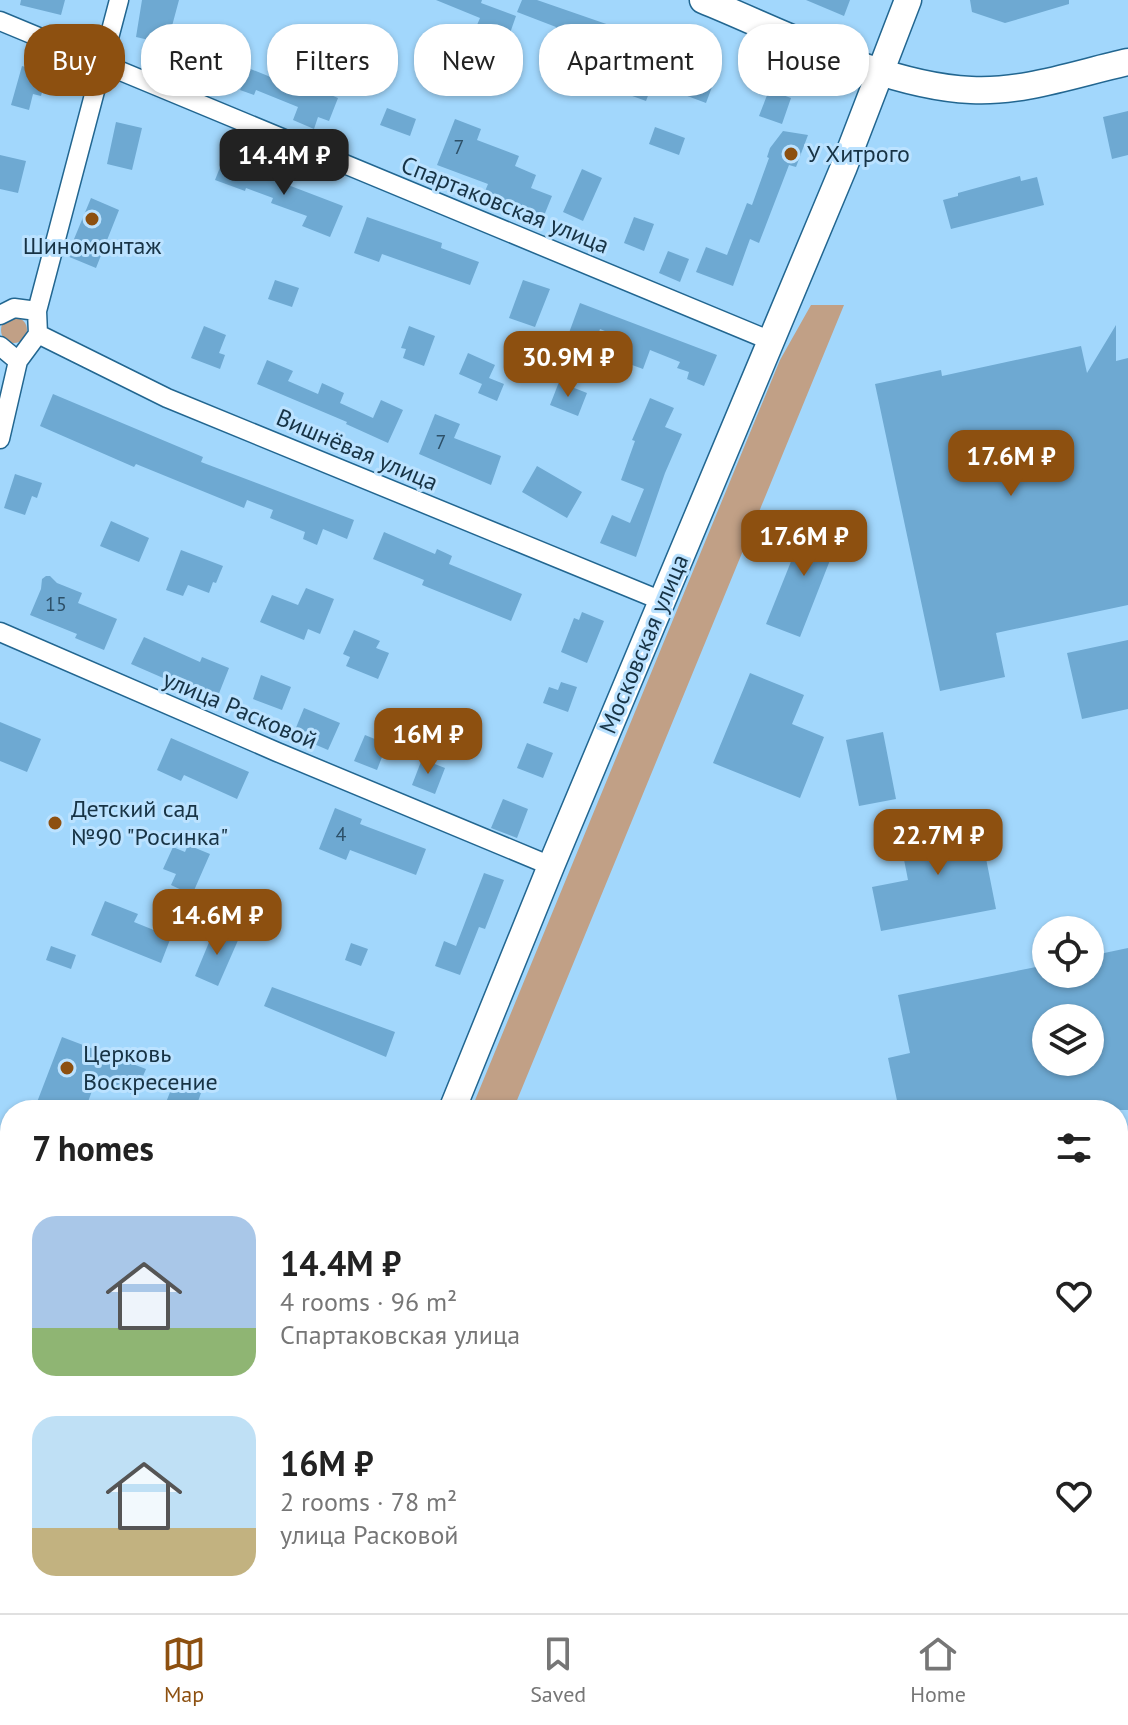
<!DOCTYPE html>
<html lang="en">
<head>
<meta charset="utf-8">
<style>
  body { margin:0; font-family:"PT Sans",sans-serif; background:#f2f2f2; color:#222; height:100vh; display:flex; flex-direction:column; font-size:30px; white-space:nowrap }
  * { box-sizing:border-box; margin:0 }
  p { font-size:26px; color:#767676 }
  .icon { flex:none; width:44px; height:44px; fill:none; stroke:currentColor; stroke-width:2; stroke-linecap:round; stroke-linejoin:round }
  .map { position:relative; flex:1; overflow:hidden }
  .side { position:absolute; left:0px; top:1100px; width:1128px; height:514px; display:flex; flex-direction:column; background:#fff; border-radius:32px 32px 0 0; box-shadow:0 2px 6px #0004 }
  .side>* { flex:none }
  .banner { position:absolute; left:24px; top:24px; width:1080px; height:72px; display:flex; gap:16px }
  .buttons { position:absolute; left:1032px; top:916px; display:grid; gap:16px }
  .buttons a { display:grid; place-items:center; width:72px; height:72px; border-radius:50%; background:#fff; box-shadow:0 2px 6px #0004; font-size:40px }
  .price { position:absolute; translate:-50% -68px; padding:0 18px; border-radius:16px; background:#8d5010; color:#fff; font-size:26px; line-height:52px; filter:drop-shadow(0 2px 4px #0008) }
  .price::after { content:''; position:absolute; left:50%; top:48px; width:24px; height:18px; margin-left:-12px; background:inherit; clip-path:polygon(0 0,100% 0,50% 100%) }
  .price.on { background:#222; color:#fff }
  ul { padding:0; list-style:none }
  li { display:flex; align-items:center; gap:24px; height:200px; padding:0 32px }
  li span { display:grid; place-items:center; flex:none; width:224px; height:160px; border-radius:24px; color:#555 }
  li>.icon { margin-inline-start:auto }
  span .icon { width:96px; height:96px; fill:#fffc; stroke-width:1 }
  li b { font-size:34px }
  h2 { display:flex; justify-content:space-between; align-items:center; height:96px; padding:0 32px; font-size:34px }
  .pill { padding:0 28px; border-radius:32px; background:#fff; box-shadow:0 2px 6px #0004; font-size:28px; line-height:72px }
  .pill.on { background:#8d5010; color:#fff }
  .tabs { display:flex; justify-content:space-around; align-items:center; height:112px; border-top:2px solid #e0e0e0; background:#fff; font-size:22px; color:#767676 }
  .tabs a { display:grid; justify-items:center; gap:4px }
  .tabs .on { color:#8d5010 }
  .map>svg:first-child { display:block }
  .green { fill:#c1a086 }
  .building { fill:#6ea9d2; fill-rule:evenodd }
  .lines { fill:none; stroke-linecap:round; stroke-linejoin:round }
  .street-casing { stroke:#226690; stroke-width:21 }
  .secondary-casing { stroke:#226690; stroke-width:29 }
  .street { stroke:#fff; stroke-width:18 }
  .secondary { stroke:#fff; stroke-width:26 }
  .poi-dot { fill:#8d5010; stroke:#bbe2ff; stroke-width:3 }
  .labels { text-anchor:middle; stroke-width:6; stroke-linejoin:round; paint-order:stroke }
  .number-label { font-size:20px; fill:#2d5068 }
  .poi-label { font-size:24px; fill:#173345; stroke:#bbe2ff; text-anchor:start }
  .street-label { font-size:24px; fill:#173345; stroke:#bbe2ff }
</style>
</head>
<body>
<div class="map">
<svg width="1128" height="1613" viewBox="0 0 1128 1613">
  <rect width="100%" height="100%" fill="#a2d7fc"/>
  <path class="green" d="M 811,305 L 844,305 L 513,1110 L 471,1110 L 780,360 Z
    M1 330a13 13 0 1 1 26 0a13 13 0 1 1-26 0Z"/>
  <path class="building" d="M 21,0 L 65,0 L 61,15 L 20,5 Z
    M 142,0 L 179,0 L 172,26 L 182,27 L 178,53 L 148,48 L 149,40 L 136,37 Z
    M 436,0 L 482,0 L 481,3 L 516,16 L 509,36 L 477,25 L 480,18 Z
    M 522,0 L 537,0 L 667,45 L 646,101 L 613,89 L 619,71 L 572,55 L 575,46 L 553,38 L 556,27 L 517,12 Z
    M 806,0 L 850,0 L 844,16 Z
    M 970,0 L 1069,0 L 1069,4 L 1005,23 L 972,12 Z
    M 213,27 L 236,37 L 226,59 L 305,91 L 307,85 L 338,98 L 329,121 L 318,117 L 314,129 L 293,120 L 298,107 L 256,90 L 254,95 L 240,90 L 243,84 L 197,63 Z
    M 696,59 L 719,68 L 706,103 L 682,94 Z
    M 22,66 L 47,73 L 41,96 L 33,94 L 29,110 L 11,105 Z
    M 769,90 L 791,98 L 782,124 L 759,116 Z
    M 387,108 L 416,119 L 410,136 L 380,125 Z
    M 1128,111 L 1128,155 L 1112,159 L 1103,117 Z
    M 455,119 L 481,129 L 477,140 L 519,156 L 515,166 L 536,175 L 531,188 L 552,196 L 541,223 L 524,216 L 525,213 L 483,196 L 488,184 L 437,165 Z
    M 116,122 L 142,128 L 132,170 L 107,164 Z
    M 655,127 L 685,138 L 679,155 L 649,144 Z
    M 783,131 L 808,135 L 796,167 L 789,165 L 759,243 L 750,239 L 733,286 L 696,272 L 706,247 L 727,255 L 747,203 L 752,205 L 769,158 L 767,157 L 770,148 Z
    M 0,155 L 26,161 L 18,193 L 0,189 Z
    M 223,160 L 343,206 L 330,237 L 302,226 L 307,216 L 271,203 L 273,198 L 246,188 L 245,191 L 215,180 Z
    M 582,169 L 602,178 L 583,221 L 563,212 Z
    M 1020,176 L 1021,181 L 1037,177 L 1044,205 L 951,229 L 943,200 L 958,196 L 958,193 Z
    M 91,198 L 119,210 L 96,268 L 67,256 Z
    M 367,217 L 442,243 L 441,248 L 479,262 L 470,285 L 382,254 L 379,262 L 354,253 Z
    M 634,217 L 654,224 L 644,251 L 624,243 Z
    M 668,251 L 689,259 L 680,282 L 659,273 Z
    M 275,280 L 299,288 L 292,307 L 268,299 Z
    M 523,280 L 550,289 L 535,327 L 509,318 Z
    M 580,303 L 717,355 L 704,386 L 687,379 L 689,372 L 677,368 L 680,362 L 650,350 L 643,369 L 624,362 L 632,342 L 600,329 L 593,350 L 566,341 Z
    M 1116,325 L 1116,361 L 1128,358 L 1128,605 L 996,633 L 1005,677 L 940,691 L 875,384 L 941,370 L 942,376 L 1081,346 L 1087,373 Z
    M 204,326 L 226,335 L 219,353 L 225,355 L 220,369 L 191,358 Z
    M 409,326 L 435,336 L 424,366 L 403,358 L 406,349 L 401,348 Z
    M 468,353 L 495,365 L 489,378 L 504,384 L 497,401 L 478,393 L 482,384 L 459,374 Z
    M 267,360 L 293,371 L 288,381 L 318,394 L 322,383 L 344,393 L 340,403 L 373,418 L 381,400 L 403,410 L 388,443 L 346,424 L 347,422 L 257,384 Z
    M 559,382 L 587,393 L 578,416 L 550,405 Z
    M 53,394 L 203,457 L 201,462 L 354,520 L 347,539 L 323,529 L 317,545 L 303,539 L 305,532 L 270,518 L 273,510 L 247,500 L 244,508 L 136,464 L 134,467 L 40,426 Z
    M 650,398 L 674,408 L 665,427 L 682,434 L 665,473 L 636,557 L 600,543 L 612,515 L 630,523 L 644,489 L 621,480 L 635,441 L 632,440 Z
    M 435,414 L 460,424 L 454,438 L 501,456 L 491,485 L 419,454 Z
    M 537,466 L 582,492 L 567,518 L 522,492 Z
    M 15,474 L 42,483 L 37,498 L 32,496 L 25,515 L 4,508 Z
    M 808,519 L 841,532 L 800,637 L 766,624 Z
    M 111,521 L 149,538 L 139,562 L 100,546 Z
    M 384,532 L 435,554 L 437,549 L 452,556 L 449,564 L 522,594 L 511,621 L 422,585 L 424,580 L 373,559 Z
    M 181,550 L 223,566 L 216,583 L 213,582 L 209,593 L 188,585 L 183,596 L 166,590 Z
    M 46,576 L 50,576 L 57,583 L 82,593 L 78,603 L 117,619 L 104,650 L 75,638 L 77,634 L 30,615 L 41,589 L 42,579 Z
    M 306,588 L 334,599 L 320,634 L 308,629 L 304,640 L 260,622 L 272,595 L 298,605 Z
    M 582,612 L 604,621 L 587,663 L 561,652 L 574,618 L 579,620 Z
    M 354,630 L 380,641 L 376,648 L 389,653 L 378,679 L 346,666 L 350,657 L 343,654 Z
    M 144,637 L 200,662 L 202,657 L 229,668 L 216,701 L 131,664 Z
    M 1128,640 L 1128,709 L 1082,719 L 1067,653 Z
    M 750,673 L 804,695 L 792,724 L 824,737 L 800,798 L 713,763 Z
    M 261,675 L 291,687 L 282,710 L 253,699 Z
    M 561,682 L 577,687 L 568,712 L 543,703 L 549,687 L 558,690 Z
    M 304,708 L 340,723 L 328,750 L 293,735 Z
    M 0,722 L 41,739 L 27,772 L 0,761 Z
    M 883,732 L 896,799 L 859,806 L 846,740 Z
    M 365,735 L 387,744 L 377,770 L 354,761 Z
    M 171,738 L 249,772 L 237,799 L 184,775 L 181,781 L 157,770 Z
    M 527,743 L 553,753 L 543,778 L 517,768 Z
    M 422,759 L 445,768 L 435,794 L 412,785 Z
    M 503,799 L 528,809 L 517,838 L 491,828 Z
    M 335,808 L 362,819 L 360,824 L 426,849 L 416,875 L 350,850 L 346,860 L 319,849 Z
    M 978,818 L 996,909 L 881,931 L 872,887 L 908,880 L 899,834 Z
    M 188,845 L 210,854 L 192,895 L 171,885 L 176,874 L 163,869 L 173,847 L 185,852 Z
    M 484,873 L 504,880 L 485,929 L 479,927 L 460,975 L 435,966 L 444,941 L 456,946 Z
    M 105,901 L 138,914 L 134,922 L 171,937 L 161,963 L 91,935 Z
    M 215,928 L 239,938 L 218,986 L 195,976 Z
    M 351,943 L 368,949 L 361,966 L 345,960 Z
    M 51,946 L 76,955 L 71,969 L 46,960 Z
    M 1128,948 L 1128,1110 L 899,1110 L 888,1058 L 910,1053 L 898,995 L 1046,965 L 1046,974 L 1090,974 L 1090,956 ZM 1046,1018 L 1090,1018 L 1090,1062 L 1046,1062 Z
    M 272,987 L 395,1032 L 386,1057 L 264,1006 Z
    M 62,1037 L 146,1069 L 135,1095 L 96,1080 L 85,1110 L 34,1110 Z
    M 174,1082 L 201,1093 L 195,1110 L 163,1110 Z"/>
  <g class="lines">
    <g class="street-casing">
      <path id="street" d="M 0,21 L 771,341
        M 0,315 L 14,308 L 37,311
        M 38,334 L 167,398 L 662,601
        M 0,346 L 18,361
        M 0,439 L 18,361 L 38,334 L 37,311 L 119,0
        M 0,632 L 277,752 L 551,866
        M 0,1267 L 10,1271
        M 0,1602 L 27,1613"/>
    </g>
    <g class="secondary-casing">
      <path id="secondary" d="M 703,0 C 784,33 884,86 971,90 C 1023,93 1078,73 1128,62
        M 452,1110 L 551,866 L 843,169 L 908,0
        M 248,1613 L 252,1604"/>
    </g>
    <use href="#street" class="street"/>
    <use href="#secondary" class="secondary"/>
  </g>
  <g class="poi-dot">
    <circle cx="791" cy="154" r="8"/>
    <circle cx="92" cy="219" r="8"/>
    <circle cx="55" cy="823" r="8"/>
    <circle cx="67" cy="1068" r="8"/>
  </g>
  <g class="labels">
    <g class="number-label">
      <text x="459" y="154">7</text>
      <text x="441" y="449">7</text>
      <text x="56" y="611">15</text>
      <text x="341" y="841">4</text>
    </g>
    <g class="poi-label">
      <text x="807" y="162">У Хитрого</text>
      <text x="92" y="254" text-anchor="middle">Шиномонтаж</text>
      <text x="71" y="817">Детский сад<tspan x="71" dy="28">№90 "Росинка"</tspan></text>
      <text x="83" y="1062">Церковь<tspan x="83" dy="28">Воскресение</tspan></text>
    </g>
    <g class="street-label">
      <text transform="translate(505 205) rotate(22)" y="8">Спартаковская улица</text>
      <text transform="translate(357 450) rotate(23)" y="8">Вишнёвая улица</text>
      <text transform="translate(644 644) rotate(-67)" y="8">Московская улица</text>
      <text transform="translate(240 710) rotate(23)" y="8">улица Расковой</text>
    </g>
  </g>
</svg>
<div class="buttons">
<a><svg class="icon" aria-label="locate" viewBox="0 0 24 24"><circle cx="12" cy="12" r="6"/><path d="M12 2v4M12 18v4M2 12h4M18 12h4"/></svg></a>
<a><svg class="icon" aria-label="layers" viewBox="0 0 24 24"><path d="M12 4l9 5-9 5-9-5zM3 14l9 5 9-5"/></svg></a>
</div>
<b class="price on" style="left:284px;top:197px">14.4M ₽</b>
<b class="price" style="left:568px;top:399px">30.9M ₽</b>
<b class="price" style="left:1011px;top:498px">17.6M ₽</b>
<b class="price" style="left:804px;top:578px">17.6M ₽</b>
<b class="price" style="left:428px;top:776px">16M ₽</b>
<b class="price" style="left:938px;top:877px">22.7M ₽</b>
<b class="price" style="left:217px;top:957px">14.6M ₽</b>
<div class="banner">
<a class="pill on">Buy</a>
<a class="pill">Rent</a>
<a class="pill">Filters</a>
<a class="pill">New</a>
<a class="pill">Apartment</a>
<a class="pill">House</a>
</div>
<section class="side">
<h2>7 homes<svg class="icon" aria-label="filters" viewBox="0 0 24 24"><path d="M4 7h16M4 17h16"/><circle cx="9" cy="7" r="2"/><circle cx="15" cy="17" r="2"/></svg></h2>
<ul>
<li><span style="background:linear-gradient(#a9c7e8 70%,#8fb573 0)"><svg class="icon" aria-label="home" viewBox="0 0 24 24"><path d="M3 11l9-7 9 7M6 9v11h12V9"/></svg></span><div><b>14.4M ₽</b><p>4 rooms · 96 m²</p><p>Спартаковская улица</p></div><svg class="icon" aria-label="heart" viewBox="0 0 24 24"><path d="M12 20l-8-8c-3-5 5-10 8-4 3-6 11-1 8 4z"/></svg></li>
<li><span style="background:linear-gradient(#bfe0f5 70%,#c2b280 0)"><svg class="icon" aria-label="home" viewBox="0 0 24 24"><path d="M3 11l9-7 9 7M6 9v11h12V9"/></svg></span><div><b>16M ₽</b><p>2 rooms · 78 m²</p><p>улица Расковой</p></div><svg class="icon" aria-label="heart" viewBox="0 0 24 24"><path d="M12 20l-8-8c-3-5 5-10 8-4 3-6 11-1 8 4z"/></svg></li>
</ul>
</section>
</div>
<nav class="tabs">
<a class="on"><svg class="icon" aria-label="map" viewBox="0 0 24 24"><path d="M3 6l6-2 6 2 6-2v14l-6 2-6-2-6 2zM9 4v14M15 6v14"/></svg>Map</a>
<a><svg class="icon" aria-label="saved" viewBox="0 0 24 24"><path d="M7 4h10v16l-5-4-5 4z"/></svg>Saved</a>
<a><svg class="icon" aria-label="home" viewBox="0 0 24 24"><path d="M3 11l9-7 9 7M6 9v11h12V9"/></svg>Home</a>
</nav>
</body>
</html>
